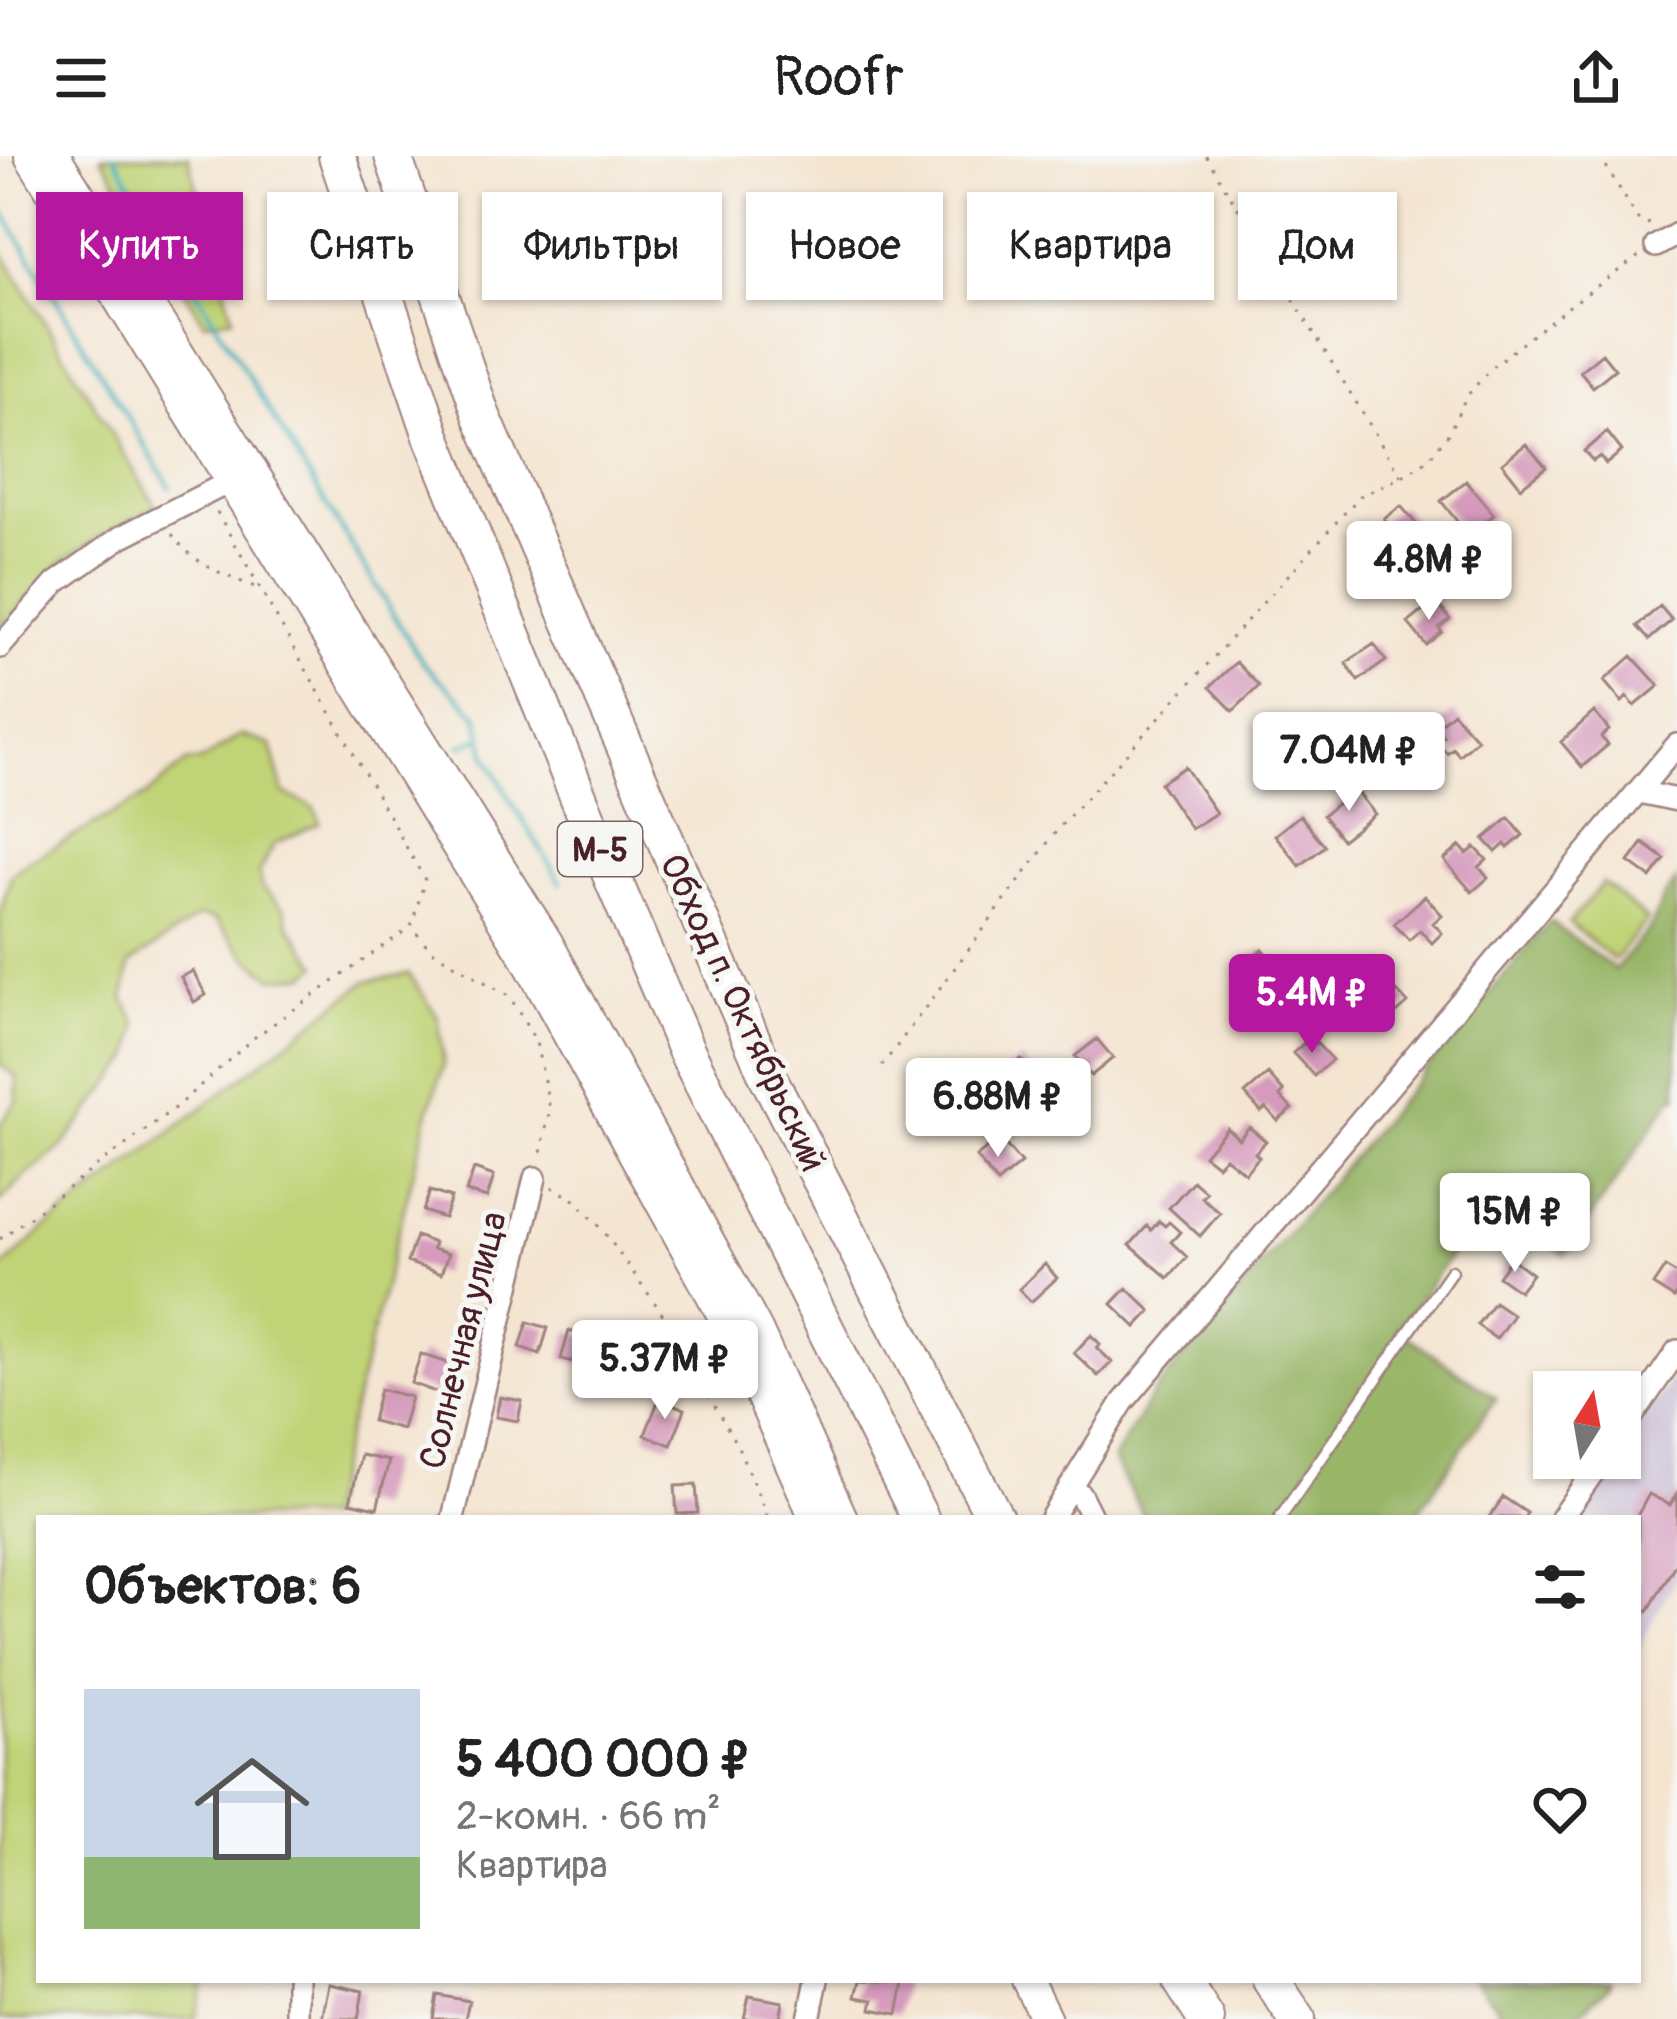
<!DOCTYPE html>
<html lang="ru">
<head>
<meta charset="utf-8">
<style>
  body { margin:0; font-family:Pangolin,sans-serif; background:#f6f6f6; color:#222; height:100vh; display:flex; flex-direction:column; font-size:45px; white-space:nowrap }
  * { box-sizing:border-box; margin:0 }
  p { font-size:39px; color:#767676 }
  .icon { flex:none; width:66px; height:66px; fill:none; stroke:currentColor; stroke-width:2; stroke-linecap:round; stroke-linejoin:round }
  .map { position:relative; flex:1; overflow:hidden }
  .side { position:absolute; left:36px; top:1359px; width:1605px; height:468px; display:flex; flex-direction:column; background:#fff; border-radius:0px; box-shadow:0 3px 9px #0004 }
  .side>* { flex:none }
  .banner { position:absolute; left:36px; top:36px; width:1605px; height:108px; display:flex; gap:24px }
  .needle { width:78px; rotate:11deg }
  .tools { position:absolute; left:1533px; top:1215px; display:grid; gap:24px }
  .tools a { display:grid; place-items:center; width:108px; height:108px; border-radius:0px; background:#fff; box-shadow:0 3px 9px #0004; font-size:60px }
  .price { position:absolute; translate:-50% -102px; padding:0 27px; border-radius:12px; background:#fff; color:#222; font-size:39px; line-height:78px; filter:drop-shadow(0 3px 6px #0008) }
  .price::after { content:''; position:absolute; left:50%; top:72px; width:36px; height:27px; margin-left:-18px; background:inherit; clip-path:polygon(0 0,100% 0,50% 100%) }
  .price.selected { background:#b5179e; color:#fff }
  ul { padding:0; list-style:none }
  li { display:flex; align-items:center; gap:36px; height:300px; padding:0 48px }
  li span { display:grid; place-items:center; flex:none; width:336px; height:240px; border-radius:0px; color:#555 }
  li>.icon { margin-inline-start:auto }
  span .icon { width:144px; height:144px; fill:#fffc; stroke-width:1 }
  li b { font-size:51px }
  h2 { display:flex; justify-content:space-between; align-items:center; height:144px; padding:0 48px; font-size:51px }
  .pill { padding:0 42px; border-radius:0px; background:#fff; box-shadow:0 3px 9px #0004; font-size:42px; line-height:108px }
  .pill.selected { background:#b5179e; color:#fff }
  header { display:flex; justify-content:space-between; align-items:center; height:156px; padding:0 48px; background:#fff; font-size:54px; font-weight:600 }
  .map>svg:first-child { display:block }
  .industrial { fill:#cbbfd5 }
  .green { fill:#c0d376; stroke:#857950; stroke-width:3 }
  .forest { fill:#98b567; stroke:#716a49; stroke-width:3 }
  .lines { fill:none; stroke-linecap:round; stroke-linejoin:round }
  .stream { stroke:#3fb0b9; stroke-width:4.5 }
  .building { fill:#d59abc }
  .lane-casing { stroke:#9f827e; stroke-width:15 }
  .street-casing { stroke:#9f827e; stroke-width:26 }
  .primary-casing { stroke:#9f827e; stroke-width:34 }
  .highway-casing { stroke:#9f827e; stroke-width:40 }
  .path { stroke:#9f827e; stroke-width:3; stroke-dasharray:3 9; stroke-linecap:butt }
  .lane { stroke:#fff; stroke-width:10 }
  .street { stroke:#fff; stroke-width:21 }
  .primary { stroke:#fff; stroke-width:30 }
  .highway { stroke:#fff; stroke-width:36 }
  .labels { text-anchor:middle; stroke-width:10; stroke-linejoin:round; paint-order:stroke }
  .shield { fill:#f6f6f2; stroke:#7e6067; stroke-width:3 }
  .shield-label { font-size:33px; font-weight:bold; fill:#4a1f2b }
  .street-label { font-size:36px; fill:#4a1f2b; stroke:#f6f6f2 }
</style>
</head>
<body>
<header><svg class="icon" aria-label="menu" viewBox="0 0 24 24"><path d="M4 6h16M4 12h16M4 18h16"/></svg>Roofr<svg class="icon" aria-label="share" viewBox="0 0 24 24"><path d="M12 15V3M7 8l5-5 5 5M5 13v7h14v-7"/></svg></header>
<div class="map">
<svg width="1677" height="1863" viewBox="0 0 1677 1863">
  <rect width="100%" height="100%" fill="#f6f6f2"/>
  <filter id="ink" filterUnits="userSpaceOnUse"><feTurbulence type="fractalNoise" baseFrequency=".00833" numOctaves="2"/><feDisplacementMap in="SourceGraphic" scale="24" xChannelSelector="R" yChannelSelector="G"/><feConvolveMatrix kernelMatrix="1 2 1 2 8 2 1 2 1" color-interpolation-filters="sRGB"/></filter>
  <filter id="wash" filterUnits="userSpaceOnUse"><feTurbulence type="fractalNoise" baseFrequency=".004" numOctaves="4" result="noise"/><feDisplacementMap in="SourceGraphic" scale="48" xChannelSelector="R" yChannelSelector="G"/><feGaussianBlur stdDeviation="2.7" result="paint"/><feColorMatrix in="noise" values="0 0 0 0 0 0 0 0 0 0 0 0 0 0 0 0 0 1.4 0 .05"/><feComposite in="paint" operator="in"/></filter>
  <g filter="url(#wash)">
    <rect width="100%" height="100%" fill="#f4e5d1"/>
    <path class="industrial" d="M 1677,1216 L 1677,1421 L 1656,1457 L 1638,1496 L 1638,1362 L 1572,1362 L 1616,1302 L 1620,1302 L 1620,1297 Z"/>
    <path class="green" d="M 101,0 L 188,0 L 233,161 L 204,166 Z
      M 0,92 L 156,351 L 106,376 L 58,409 L 0,473 Z
      M 241,579 L 271,589 L 284,637 L 315,652 L 320,667 L 274,688 L 259,717 L 262,731 L 285,753 L 289,769 L 318,809 L 306,819 L 274,822 L 248,802 L 215,764 L 199,760 L 130,808 L 124,842 L 138,870 L 131,902 L 62,991 L 23,1022 L 0,1046 L 0,968 L 17,945 L 17,921 L 0,909 L 0,757 L 11,720 L 24,708 L 147,639 L 186,606 L 201,605 Z
      M 1603,727 L 1647,764 L 1614,804 L 1569,767 Z
      M 409,818 L 438,861 L 444,909 L 429,955 L 325,1362 L 39,1362 L 39,1824 L 205,1824 L 195,1863 L 0,1863 L 0,1114 L 45,1073 L 367,825 Z"/>
    <path class="forest" d="M 1676,724 L 1677,941 L 1674,940 L 1565,1099 L 1487,1046 L 1398,1174 L 1496,1242 L 1418,1356 L 1424,1362 L 1145,1362 L 1113,1304 L 1152,1239 L 1550,765 L 1615,814 L 1652,769 L 1664,741 Z
      M 1474,1824 L 1610,1824 L 1609,1829 L 1574,1863 L 1503,1863 L 1495,1848 Z"/>
    <g class="lines">
      <path class="stream" d="M 114,0 L 423,507 L 478,560 L 486,598 L 510,643 L 561,727
        M 0,51 L 170,331
        M 461,590 L 483,581"/>
    </g>
    <g id="blocks">
      <path class="building" d="M 1602,197 L 1615,213 L 1593,231 L 1580,215 Z
        M 1607,276 L 1622,295 L 1606,308 L 1600,300 L 1593,305 L 1584,295 Z
        M 1526,288 L 1546,311 L 1521,331 L 1502,307 Z
        M 1466,325 L 1494,359 L 1468,379 L 1441,345 Z
        M 1401,350 L 1422,375 L 1405,388 L 1384,363 Z
        M 1435,445 L 1450,463 L 1439,472 L 1442,476 L 1426,489 L 1408,467 Z
        M 1660,450 L 1672,464 L 1649,484 L 1637,470 Z
        M 1374,488 L 1386,505 L 1358,525 L 1346,507 Z
        M 1632,500 L 1659,530 L 1635,550 L 1627,541 L 1622,546 L 1604,525 Z
        M 1236,506 L 1259,530 L 1233,555 L 1210,531 Z
        M 1453,556 L 1477,583 L 1459,599 L 1453,592 L 1447,597 L 1437,586 L 1443,580 L 1435,572 Z
        M 1594,556 L 1609,574 L 1601,581 L 1608,589 L 1582,611 L 1561,586 Z
        M 1185,611 L 1216,657 L 1191,673 L 1160,627 Z
        M 1355,633 L 1375,658 L 1342,684 L 1323,659 Z
        M 1300,659 L 1325,690 L 1300,710 L 1275,679 Z
        M 1509,662 L 1523,679 L 1508,692 L 1505,688 L 1496,696 L 1484,683 Z
        M 1643,687 L 1665,703 L 1651,722 L 1629,706 Z
        M 1460,690 L 1467,698 L 1475,691 L 1487,704 L 1479,711 L 1488,722 L 1472,736 L 1444,704 Z
        M 1425,740 L 1442,759 L 1433,767 L 1442,777 L 1432,787 L 1420,774 L 1409,784 L 1394,768 Z
        M 1263,793 L 1284,819 L 1267,833 L 1246,807 Z
        M 193,815 L 206,839 L 194,846 L 181,821 Z
        M 1345,818 L 1372,848 L 1351,867 L 1324,836 Z
        M 1391,829 L 1408,847 L 1391,862 L 1374,843 Z
        M 1311,881 L 1332,904 L 1314,920 L 1293,897 Z
        M 1097,883 L 1113,902 L 1091,920 L 1075,900 Z
        M 1021,903 L 1037,921 L 1008,944 L 993,925 Z
        M 1268,918 L 1284,936 L 1280,940 L 1292,953 L 1278,965 L 1266,952 L 1261,956 L 1245,938 Z
        M 1249,971 L 1266,985 L 1255,997 L 1259,1001 L 1245,1017 L 1225,1001 L 1217,1009 L 1204,999 L 1227,972 L 1239,983 Z
        M 1000,982 L 1021,1007 L 997,1027 L 976,1001 Z
        M 474,1013 L 494,1020 L 487,1042 L 466,1036 Z
        M 1193,1025 L 1206,1036 L 1201,1041 L 1220,1057 L 1200,1080 L 1169,1052 Z
        M 430,1035 L 451,1042 L 444,1062 L 423,1055 Z
        M 1159,1065 L 1165,1070 L 1169,1066 L 1180,1076 L 1171,1086 L 1187,1101 L 1168,1122 L 1130,1089 L 1147,1070 L 1151,1074 Z
        M 416,1080 L 434,1087 L 432,1093 L 448,1098 L 441,1118 L 407,1106 Z
        M 1511,1102 L 1532,1118 L 1519,1135 L 1498,1120 Z
        M 1045,1108 L 1057,1122 L 1031,1146 L 1019,1133 Z
        M 1665,1111 L 1677,1118 L 1677,1138 L 1674,1142 L 1653,1129 Z
        M 1127,1132 L 1151,1155 L 1136,1171 L 1112,1148 Z
        M 1494,1146 L 1513,1159 L 1496,1183 L 1477,1169 Z
        M 528,1166 L 548,1172 L 540,1198 L 520,1191 Z
        M 569,1175 L 592,1182 L 585,1209 L 561,1203 Z
        M 1091,1179 L 1100,1188 L 1097,1192 L 1112,1206 L 1098,1220 L 1074,1197 Z
        M 600,1194 L 631,1200 L 628,1216 L 597,1210 Z
        M 421,1198 L 451,1208 L 441,1238 L 411,1227 Z
        M 380,1233 L 411,1241 L 402,1273 L 372,1265 Z
        M 500,1241 L 522,1245 L 518,1265 L 496,1261 Z
        M 659,1243 L 685,1253 L 671,1289 L 645,1279 Z
        M 361,1299 L 389,1305 L 377,1352 L 350,1346 Z
        M 696,1329 L 698,1357 L 677,1358 L 675,1330 Z
        M 1677,1337 L 1677,1405 L 1648,1455 L 1638,1449 L 1638,1362 L 1636,1362 L 1649,1338 L 1670,1349 Z
        M 1503,1341 L 1527,1357 L 1524,1362 L 1489,1362 Z
        M 860,1824 L 904,1827 L 898,1858 L 872,1853 L 874,1844 L 856,1841 Z
        M 329,1828 L 363,1835 L 358,1863 L 322,1863 Z
        M 437,1839 L 469,1845 L 465,1863 L 433,1863 Z
        M 749,1840 L 783,1846 L 780,1863 L 744,1863 Z"/>
    </g>
  </g>
  <g filter="url(#ink)">
    <use href="#blocks" fill-opacity="0" stroke="#9f827e" stroke-width="3"/>
    <g class="lines">
      <g class="lane-casing">
        <path id="lane" d="M 1280,1362 L 1451,1115"/>
      </g>
      <g class="street-casing">
        <path id="street" d="M 1656,90 L 1677,78
          M 0,491 L 56,427 L 121,381 L 231,325
          M 1639,636 L 1677,644
          M 1620,1278 L 1677,1195
          M 1070,1331 L 1080,1338 L 1092,1362
          M 453,1362 L 535,1022
          M 1051,1362 L 1123,1246 L 1677,589
          M 1561,1362 L 1603,1302
          M 297,1824 L 297,1863
          M 809,1863 L 817,1824"/>
      </g>
      <g class="primary-casing">
        <path id="primary" d="M 30,0 L 525,800 L 736,1183 L 815,1362
          M 55,0 L 547,786 L 757,1174 L 842,1362
          M 1027,1824 L 1046,1863"/>
      </g>
      <g class="highway-casing">
        <path id="highway" d="M 337,0 L 432,280 L 591,672 L 686,894 L 920,1362
          M 393,0 L 481,258 L 768,921 L 995,1362
          M 1181,1824 L 1206,1863
          M 1271,1824 L 1297,1863"/>
      </g>
      <path class="path" d="M 1206,0 L 1401,320
        M 1600,0 L 1639,65 L 1650,68 L 1651,71
        M 217,356 L 425,724 L 411,771 L 432,795 L 510,841 L 536,886 L 550,953 L 540,1002
        M 172,378 C 193,408 225,420 258,432
        M 882,910 L 1058,673 L 1360,340 L 1401,321 L 1428,304 L 1448,278 L 1466,241 L 1492,211 L 1568,151 L 1639,100
        M 552,1031 L 575,1044 L 602,1073 L 660,1154 L 739,1293 L 768,1362
        M 0,1083 L 176,951 L 255,881 L 409,772"/>
      <use href="#lane" class="lane"/>
      <use href="#street" class="street"/>
      <use href="#primary" class="primary"/>
      <use href="#highway" class="highway"/>
    </g>
  </g>
  <g class="labels">
    <rect class="shield" x="558" y="666" width="84" height="54" rx="9"/>
    <g class="shield-label">
      <text x="600" y="705">М-5</text>
    </g>
    <g class="street-label">
      <text transform="translate(744 856) rotate(65)" y="13">Обход п. Октябрьский</text>
      <text transform="translate(462 1184) rotate(-76)" y="13">Солнечная улица</text>
    </g>
  </g>
</svg>
<div class="tools">
<a><svg class="needle" viewBox="-14 -14 28 28"><path d="M0-13l5 13h-10z" fill="#e53935"/><path d="M0 13l5-13h-10z" fill="#767676"/></svg></a>
</div>
<b class="price" style="left:1429px;top:467px">4.8M ₽</b>
<b class="price" style="left:1349px;top:658px">7.04M ₽</b>
<b class="price selected" style="left:1312px;top:900px">5.4M ₽</b>
<b class="price" style="left:998px;top:1004px">6.88M ₽</b>
<b class="price" style="left:1515px;top:1119px">15M ₽</b>
<b class="price" style="left:665px;top:1266px">5.37M ₽</b>
<div class="banner">
<a class="pill selected">Купить</a>
<a class="pill">Снять</a>
<a class="pill">Фильтры</a>
<a class="pill">Новое</a>
<a class="pill">Квартира</a>
<a class="pill">Дом</a>
</div>
<section class="side">
<h2>Объектов: 6<svg class="icon" aria-label="filters" viewBox="0 0 24 24"><path d="M4 7h16M4 17h16"/><circle cx="9" cy="7" r="2"/><circle cx="15" cy="17" r="2"/></svg></h2>
<ul>
<li><span style="background:linear-gradient(#c9d6e8 70%,#8fb573 0)"><svg class="icon" aria-label="home" viewBox="0 0 24 24"><path d="M3 11l9-7 9 7M6 9v11h12V9"/></svg></span><div><b>5 400 000 ₽</b><p>2-комн. · 66 m²</p><p>Квартира</p></div><svg class="icon" aria-label="heart" viewBox="0 0 24 24"><path d="M12 20l-8-8c-3-5 5-10 8-4 3-6 11-1 8 4z"/></svg></li>
</ul>
</section>
</div>
</body>
</html>
